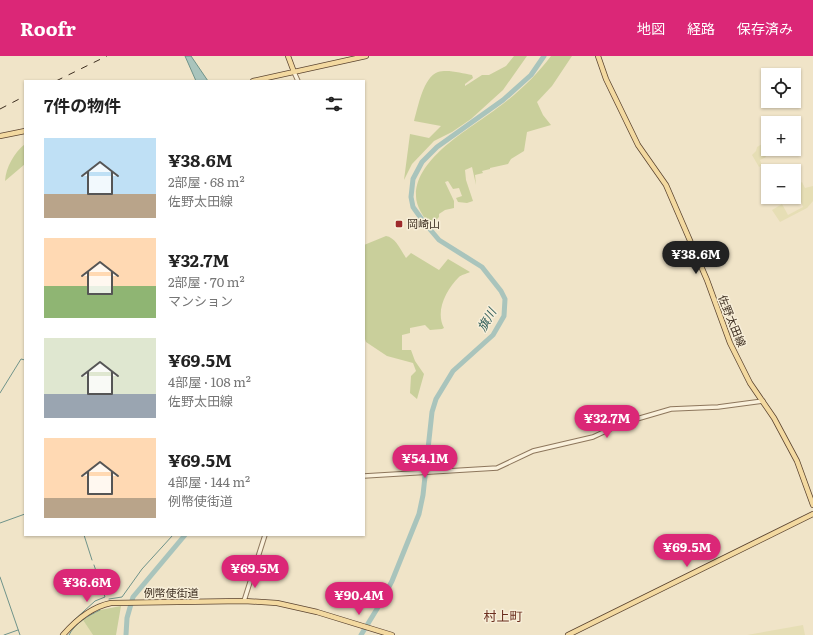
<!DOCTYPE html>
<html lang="ja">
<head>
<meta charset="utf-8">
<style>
  body { margin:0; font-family:Literata,"Noto Sans JP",serif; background:#f6f6f6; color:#222; height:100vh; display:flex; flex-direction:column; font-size:15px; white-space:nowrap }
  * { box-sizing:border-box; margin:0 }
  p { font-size:13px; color:#767676 }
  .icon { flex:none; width:22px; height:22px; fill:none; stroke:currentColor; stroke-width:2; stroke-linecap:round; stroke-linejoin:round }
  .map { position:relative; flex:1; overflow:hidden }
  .sheet { position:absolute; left:24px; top:24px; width:341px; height:456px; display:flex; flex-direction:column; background:#fff; border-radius:0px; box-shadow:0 1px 3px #0004 }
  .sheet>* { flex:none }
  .tools { position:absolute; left:761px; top:12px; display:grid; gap:8px }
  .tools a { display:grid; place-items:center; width:40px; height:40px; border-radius:0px; background:#fff; box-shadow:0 1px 3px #0004; font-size:20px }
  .price { position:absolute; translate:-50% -34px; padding:0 9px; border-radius:14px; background:#db2777; color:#fff; font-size:13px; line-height:26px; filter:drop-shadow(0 1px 2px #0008) }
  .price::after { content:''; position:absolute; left:50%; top:24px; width:12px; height:9px; margin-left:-6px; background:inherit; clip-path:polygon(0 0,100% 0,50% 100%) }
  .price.current { background:#222; color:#fff }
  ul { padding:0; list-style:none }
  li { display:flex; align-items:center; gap:12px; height:100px; padding:0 20px }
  li span { display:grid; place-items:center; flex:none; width:112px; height:80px; border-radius:0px; color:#555 }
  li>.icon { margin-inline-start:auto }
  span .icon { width:48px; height:48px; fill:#fffc; stroke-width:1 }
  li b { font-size:17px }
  h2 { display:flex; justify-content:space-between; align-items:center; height:48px; padding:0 20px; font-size:17px }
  header { display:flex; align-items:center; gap:24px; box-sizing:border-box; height:56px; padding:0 20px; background:#db2777; color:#fff }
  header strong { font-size:19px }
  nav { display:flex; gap:22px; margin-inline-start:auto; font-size:14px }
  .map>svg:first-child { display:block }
  .farmland { fill:#e6deb5 }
  .green { fill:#c9cf9b }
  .water { fill:#a9c4bc; stroke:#6f938a }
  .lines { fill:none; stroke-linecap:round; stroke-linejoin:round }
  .stream { stroke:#6f938a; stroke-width:1 }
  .river { stroke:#a9c4bc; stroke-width:5 }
  .minor-casing { stroke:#8d765c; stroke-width:5.5 }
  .major-casing { stroke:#5b4430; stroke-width:6 }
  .minor { stroke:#faf1dc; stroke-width:3.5 }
  .major { stroke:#f3d9a0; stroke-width:4.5 }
  .rail { stroke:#3d2e20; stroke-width:1; stroke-dasharray:7 7; stroke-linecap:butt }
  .poi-dot { fill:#9e2a2b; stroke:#f7eed8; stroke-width:1.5 }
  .labels { text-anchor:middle; stroke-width:3; stroke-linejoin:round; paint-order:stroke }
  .poi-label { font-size:11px; fill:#3d2e20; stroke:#f7eed8; text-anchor:start }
  .street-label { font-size:11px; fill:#3d2e20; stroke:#f7eed8 }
  .water-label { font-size:12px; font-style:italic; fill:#2f5d5a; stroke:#f7eed8 }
  .quarter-label { font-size:13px; fill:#6b2e1e; stroke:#f7eed8 }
</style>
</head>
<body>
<header>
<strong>Roofr</strong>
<nav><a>地図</a><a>経路</a><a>保存済み</a></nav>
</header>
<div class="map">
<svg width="813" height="579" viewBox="0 0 813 579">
  <rect width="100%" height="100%" fill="#f0e4c8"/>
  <path class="farmland" d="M 766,86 L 768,93 L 777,94 L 768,98 L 768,95 L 764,95 L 766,101 L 760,104 L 762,109 L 759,111 L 752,99 L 756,95 L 757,91 Z
    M 802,126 L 805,132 L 813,130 L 813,145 L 807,152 L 780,166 L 772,154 L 782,148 L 788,159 L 803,151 L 795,130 Z
    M 83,564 L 93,579 L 69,579 L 75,571 Z
    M 803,569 L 805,579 L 747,579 Z"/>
  <path class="green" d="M 514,0 L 527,0 L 503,34 L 471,63 L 452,76 L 434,85 L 412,108 L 404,124 L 410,78 L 429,82 L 441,70 L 414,65 C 418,52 423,21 438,16 C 447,13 462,17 472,19 L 473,22 L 465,28 L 465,30 L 482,19 L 489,19 L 506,10 Z
    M 551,0 L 572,0 L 552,30 L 537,46 L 543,59 L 551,69 L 527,76 L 524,95 L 511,103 L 508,108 L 490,112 L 490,113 L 482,115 L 483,117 L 475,119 L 476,129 L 472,111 L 465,114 L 466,124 L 473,145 L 467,147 L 458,146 L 456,142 L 462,140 L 459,132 L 453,133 L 448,125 L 445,126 L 454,145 L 454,152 L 445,154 L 439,158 L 439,161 L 430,170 C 424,161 416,151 416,140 C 415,102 470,73 496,53 C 517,38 536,20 551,0 Z
    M 25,88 L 25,108 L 5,125 C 6,111 14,97 25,88 Z
    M 386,180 C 395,181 401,194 406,202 L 411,197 L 439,214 L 448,203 L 470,216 C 466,218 461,219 459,221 C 446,234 435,255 444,272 L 442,273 L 430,274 L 425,269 L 410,272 L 410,277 L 402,279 L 402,294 L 411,294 L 415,305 L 424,318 L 417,343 L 410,337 L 411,320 L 416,315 L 413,307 L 387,300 L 366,286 L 364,280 L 364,189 Z
    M 121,550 L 116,579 L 93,579 L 83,564 L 100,554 Z"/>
  <path class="water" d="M 185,0 L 191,0 L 208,25 L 196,25 Z"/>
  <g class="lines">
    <path class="stream" d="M 25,268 L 25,272
      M 0,337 L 21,303 L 25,304
      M 0,467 L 25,458
      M 84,479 L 92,504
      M 0,521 L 20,579
      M 109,543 L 122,541 L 142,513 L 173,479
      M 71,567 L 95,545 L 105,541 L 94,509
      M 4,579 L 18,574
      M 69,579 C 75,567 88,560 100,554"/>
    <path class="river" d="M 126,579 L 127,562 L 133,541 L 185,479
      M 361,579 L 380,548 L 392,525 L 419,458 L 423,439 L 432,356 L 436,343 L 453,315 L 493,279 L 504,260 L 505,243 L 501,235 L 482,211 L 439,184 L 423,165 L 413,151 L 411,141 L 413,123 L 422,106 L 437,91 L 503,44 L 531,19 L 544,0"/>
    <g class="minor-casing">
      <path id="minor" d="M 294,16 L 298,25
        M 364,420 L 497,412 L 533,395 L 593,381 L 623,367 L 671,353 L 718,351 L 763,345
        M 244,545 L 265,479"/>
    </g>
    <g class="major-casing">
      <path id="major" d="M 288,0 L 294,16
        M 598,0 L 606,23 L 638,89 L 666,129 L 707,224 L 730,287 L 750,327 L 774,362 L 797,405 L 813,449
        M 253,25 L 366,0
        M 0,80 L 25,75
        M 63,579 C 76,564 91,551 111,547 L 244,545 L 277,547 L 317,556 L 392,579
        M 568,579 L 813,458"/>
    </g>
    <use href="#minor" class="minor"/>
    <use href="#major" class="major"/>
    <path class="rail" d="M 56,25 L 107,0
      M 0,53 L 25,40"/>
  </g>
  <rect class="poi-dot" x="395" y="164" width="8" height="8" rx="2"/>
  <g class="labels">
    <g class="poi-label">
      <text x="407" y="172">岡崎山</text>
    </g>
    <g class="street-label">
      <text transform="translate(732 265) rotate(68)" y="4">佐野太田線</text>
      <text x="171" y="541">例幣使街道</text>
    </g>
    <g class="water-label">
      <text transform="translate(487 264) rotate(-60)" y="4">旗川</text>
    </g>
    <g class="quarter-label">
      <text x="503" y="565">村上町</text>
    </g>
  </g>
</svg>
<div class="tools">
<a><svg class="icon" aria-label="locate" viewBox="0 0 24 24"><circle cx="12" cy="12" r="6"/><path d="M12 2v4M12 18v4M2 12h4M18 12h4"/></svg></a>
<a>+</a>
<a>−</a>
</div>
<b class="price current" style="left:696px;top:219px">¥38.6M</b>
<b class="price" style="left:607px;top:383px">¥32.7M</b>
<b class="price" style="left:425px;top:423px">¥54.1M</b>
<b class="price" style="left:687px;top:512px">¥69.5M</b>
<b class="price" style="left:255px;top:533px">¥69.5M</b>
<b class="price" style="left:87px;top:547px">¥36.6M</b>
<b class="price" style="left:359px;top:560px">¥90.4M</b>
<section class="sheet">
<h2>7件の物件<svg class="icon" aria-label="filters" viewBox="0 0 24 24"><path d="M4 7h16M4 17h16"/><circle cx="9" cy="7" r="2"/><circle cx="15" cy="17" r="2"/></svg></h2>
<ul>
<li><span style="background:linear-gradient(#bfe0f5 70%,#b9a48a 0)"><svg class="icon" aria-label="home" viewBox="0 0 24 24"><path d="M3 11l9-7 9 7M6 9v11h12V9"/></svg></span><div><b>¥38.6M</b><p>2部屋 · 68 m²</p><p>佐野太田線</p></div></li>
<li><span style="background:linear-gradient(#ffd9b3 60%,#8fb573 0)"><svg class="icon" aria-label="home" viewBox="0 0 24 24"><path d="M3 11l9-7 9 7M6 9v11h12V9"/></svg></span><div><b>¥32.7M</b><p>2部屋 · 70 m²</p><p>マンション</p></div></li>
<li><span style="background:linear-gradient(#dfe7d0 70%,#9aa5b1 0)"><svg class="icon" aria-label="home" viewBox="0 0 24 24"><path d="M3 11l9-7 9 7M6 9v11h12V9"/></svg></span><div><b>¥69.5M</b><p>4部屋 · 108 m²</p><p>佐野太田線</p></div></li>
<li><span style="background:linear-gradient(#ffd9b3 75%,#b9a48a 0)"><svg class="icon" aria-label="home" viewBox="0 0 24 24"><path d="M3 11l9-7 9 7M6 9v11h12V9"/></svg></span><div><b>¥69.5M</b><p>4部屋 · 144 m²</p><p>例幣使街道</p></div></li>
</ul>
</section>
</div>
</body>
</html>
